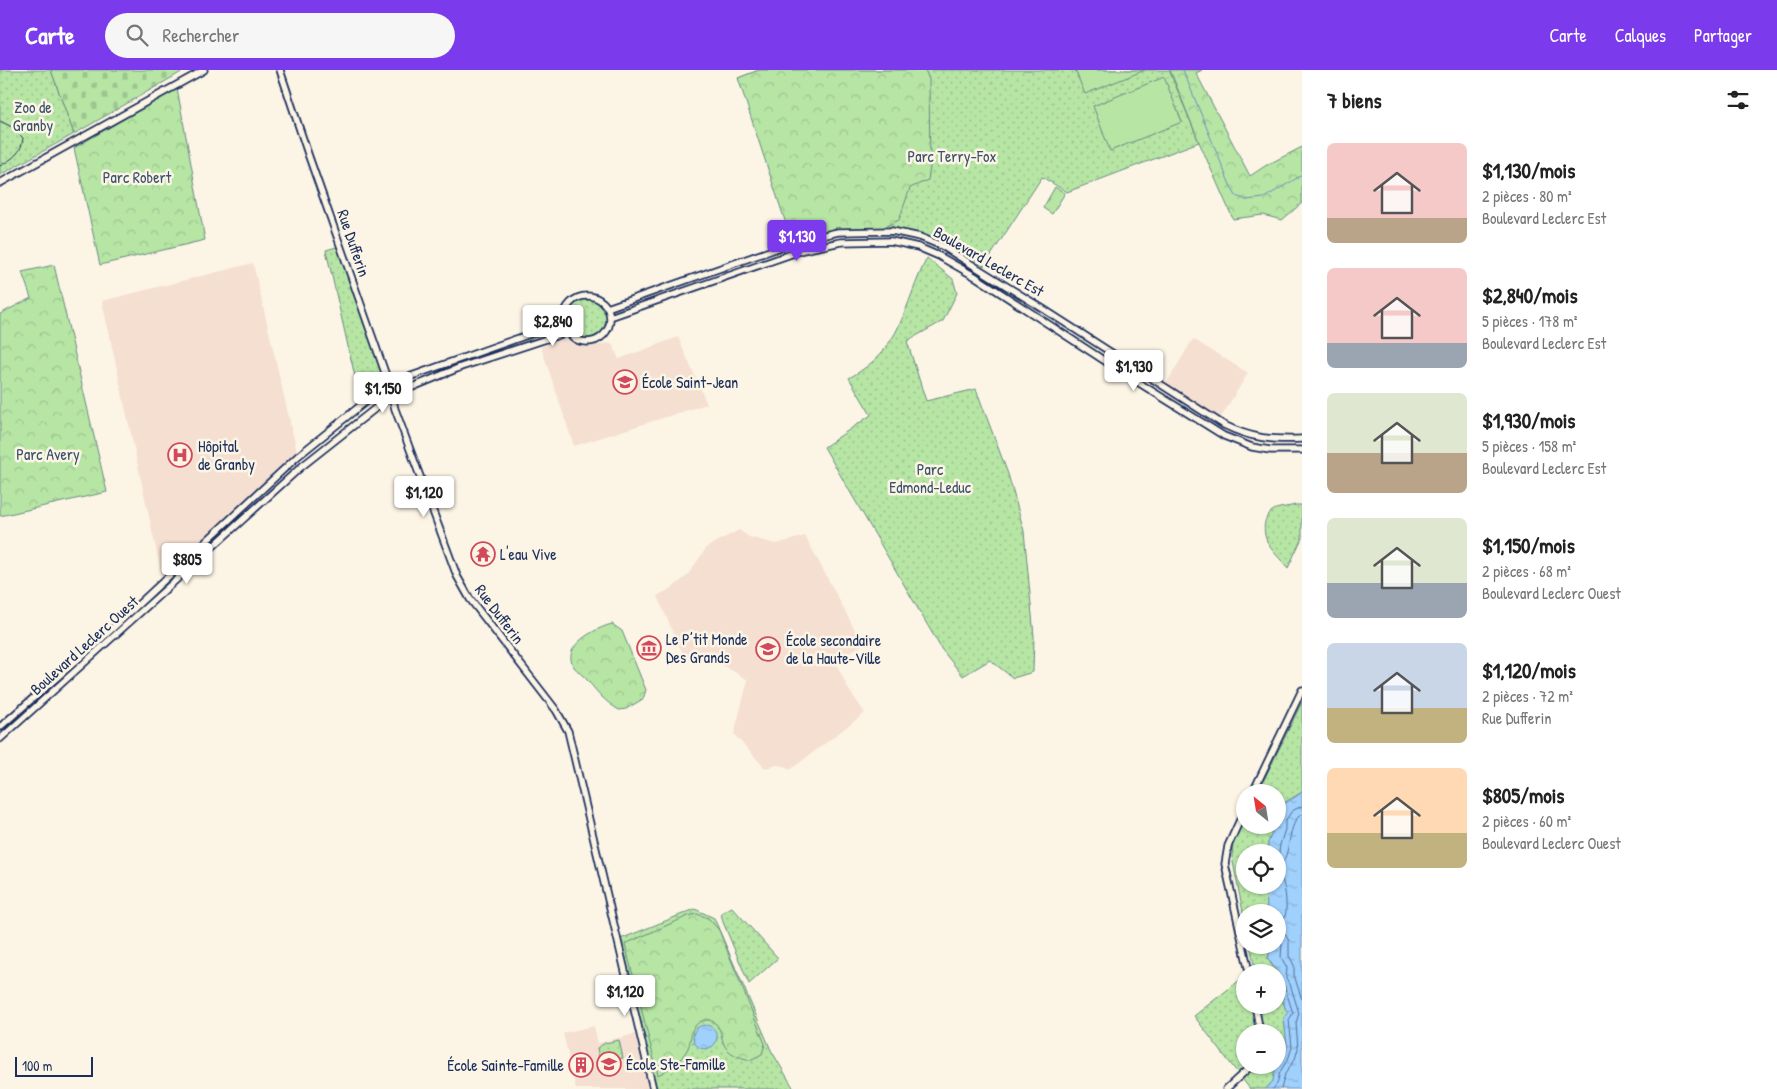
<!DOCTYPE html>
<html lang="fr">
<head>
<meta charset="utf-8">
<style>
  body { margin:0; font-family:"Patrick Hand",sans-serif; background:#f6f6f6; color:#222; height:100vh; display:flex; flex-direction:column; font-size:19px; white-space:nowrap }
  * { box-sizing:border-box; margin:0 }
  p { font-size:16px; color:#767676 }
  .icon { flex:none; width:28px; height:28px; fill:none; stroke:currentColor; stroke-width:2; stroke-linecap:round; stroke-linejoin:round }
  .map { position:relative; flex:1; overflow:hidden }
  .side { display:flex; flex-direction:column; background:#fff; width:475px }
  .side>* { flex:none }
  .needle { width:32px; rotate:330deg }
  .tools { position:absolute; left:1236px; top:714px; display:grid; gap:10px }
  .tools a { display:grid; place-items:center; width:50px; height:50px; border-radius:50%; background:#fff; box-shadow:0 1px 4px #0004; font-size:25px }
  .scale { position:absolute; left:15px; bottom:12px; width:78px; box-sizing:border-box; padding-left:5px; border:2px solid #1b2f5e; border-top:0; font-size:14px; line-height:18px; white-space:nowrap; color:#1b2f5e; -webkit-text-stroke:4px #fcf5e5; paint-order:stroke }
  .price { position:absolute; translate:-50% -42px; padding:0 11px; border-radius:5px; background:#fff; color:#222; font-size:16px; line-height:32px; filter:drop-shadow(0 1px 2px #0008) }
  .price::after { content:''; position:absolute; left:50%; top:30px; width:15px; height:11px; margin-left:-8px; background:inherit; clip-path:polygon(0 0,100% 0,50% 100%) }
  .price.selected { background:#7c3aed; color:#fff }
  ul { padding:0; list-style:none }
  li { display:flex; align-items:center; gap:15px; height:125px; padding:0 25px }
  li span { display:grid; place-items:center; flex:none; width:140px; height:100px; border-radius:8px; color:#555 }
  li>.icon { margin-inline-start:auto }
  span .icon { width:60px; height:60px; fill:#fffc; stroke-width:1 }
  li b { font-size:21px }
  h2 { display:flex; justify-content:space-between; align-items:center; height:60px; padding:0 25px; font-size:21px }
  header { display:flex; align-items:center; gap:30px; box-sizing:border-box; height:70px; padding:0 25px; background:#7c3aed; color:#fff }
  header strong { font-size:24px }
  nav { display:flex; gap:28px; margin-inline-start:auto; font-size:18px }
  .search { width:350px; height:45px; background:#f6f6f6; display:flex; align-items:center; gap:12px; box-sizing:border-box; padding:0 18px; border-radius:28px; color:#767676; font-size:19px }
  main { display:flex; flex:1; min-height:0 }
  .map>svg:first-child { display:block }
  .built { fill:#f5dfd1 }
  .grass { fill:url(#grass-dots); stroke:#688a81; fill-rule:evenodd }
  .forest { fill:url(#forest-crowns); stroke:#688a81 }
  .cemetery { fill:url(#cemetery-stones); stroke:#688a81 }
  .garden { fill:#b6e5a4; stroke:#688a81 }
  .water { fill:url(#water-ripples); stroke:#6b90bd }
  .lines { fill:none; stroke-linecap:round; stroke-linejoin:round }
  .shore { stroke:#506f9d; stroke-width:1 }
  .stream { stroke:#6b90bd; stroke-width:1 }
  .secondary-casing { stroke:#1b2f5e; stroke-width:9 }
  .secondary { stroke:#fcf5e5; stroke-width:5.5 }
  .rail { stroke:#1b2f5e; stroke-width:1 }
  .labels { text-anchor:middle; stroke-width:5; stroke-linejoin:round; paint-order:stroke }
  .park-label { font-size:16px; fill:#3a536c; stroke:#fcf5e5 }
  .street-label { font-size:16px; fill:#1b2f5e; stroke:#fcf5e5 }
  .poi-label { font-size:16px; fill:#1b2f5e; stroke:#fcf5e5; text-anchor:start }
</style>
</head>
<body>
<header>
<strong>Carte</strong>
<div class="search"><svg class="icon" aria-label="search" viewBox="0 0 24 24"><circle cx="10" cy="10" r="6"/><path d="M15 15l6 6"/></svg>Rechercher</div>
<nav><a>Carte</a><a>Calques</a><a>Partager</a></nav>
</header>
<main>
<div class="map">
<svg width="1302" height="1019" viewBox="0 0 1302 1019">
  <defs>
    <pattern id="grass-dots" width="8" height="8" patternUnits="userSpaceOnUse" patternTransform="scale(1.25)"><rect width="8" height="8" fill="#b6e5a4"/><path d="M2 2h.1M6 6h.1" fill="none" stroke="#9cc590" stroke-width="1.8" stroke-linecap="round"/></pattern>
    <pattern id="forest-crowns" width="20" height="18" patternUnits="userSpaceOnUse" patternTransform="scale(1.25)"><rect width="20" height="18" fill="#b6e5a4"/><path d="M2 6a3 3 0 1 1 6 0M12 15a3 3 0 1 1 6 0" fill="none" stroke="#9cc590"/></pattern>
    <pattern id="cemetery-stones" width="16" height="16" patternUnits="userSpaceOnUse" patternTransform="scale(1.25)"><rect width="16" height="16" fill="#b6e5a4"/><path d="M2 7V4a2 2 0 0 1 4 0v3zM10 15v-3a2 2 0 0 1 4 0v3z" fill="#9cc590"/></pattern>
    <pattern id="water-ripples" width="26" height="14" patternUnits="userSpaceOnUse" patternTransform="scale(1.25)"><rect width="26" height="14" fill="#a0d0fc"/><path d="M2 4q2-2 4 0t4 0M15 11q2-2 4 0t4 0" fill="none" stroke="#89b3da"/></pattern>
  </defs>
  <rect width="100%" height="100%" fill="#fcf5e5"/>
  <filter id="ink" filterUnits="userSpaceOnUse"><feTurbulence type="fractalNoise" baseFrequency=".02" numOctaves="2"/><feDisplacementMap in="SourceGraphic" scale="10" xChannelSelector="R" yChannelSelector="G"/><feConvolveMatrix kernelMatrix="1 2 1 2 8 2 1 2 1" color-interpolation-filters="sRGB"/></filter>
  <g filter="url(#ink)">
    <path class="built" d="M 253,193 L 298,386 L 163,511 L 102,231 Z
      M 678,267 L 707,334 L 574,376 L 541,277 L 558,270 L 565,270 L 587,277 L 608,273 L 612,274 L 619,289 Z
      M 1193,269 L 1248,303 L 1220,349 L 1166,314 Z
      M 739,460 L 749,467 L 776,474 L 805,466 L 863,575 L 835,590 L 847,617 L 865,643 L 790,700 L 784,696 L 777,695 L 765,698 L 734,664 L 748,610 L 702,583 L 686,591 L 657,526 L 672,518 L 687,506 L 707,477 Z
      M 594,956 L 598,973 L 639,963 L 653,1019 L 576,1019 L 563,963 Z"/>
    <path class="grass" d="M 0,0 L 51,0 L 74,64 L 0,105 Z
      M 759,0 L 1169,0 L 1199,72 L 1067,122 L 1042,107 L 984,196 L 962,180 L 886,155 L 738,8 Z
      M 340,176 L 389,314 L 361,333 L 326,180 Z
      M 927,188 L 953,209 L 957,223 L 943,251 L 907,271 L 926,331 L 976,319 L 1008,404 L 1024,461 L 1034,566 L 1033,602 L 1013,608 L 990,590 L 963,606 L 942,580 L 824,377 L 871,345 L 849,308 C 904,278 902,237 927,188 Z
      M564 249a23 23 0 1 1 46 0a23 23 0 1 1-46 0Z
      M 1295,435 L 1302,435 L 1302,468 L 1288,498 C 1282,491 1275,484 1270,477 C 1262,465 1261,445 1276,439 C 1281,437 1289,437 1295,435 Z
      M 1302,632 L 1302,722 L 1282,734 L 1278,747 L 1278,722 L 1258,722 Z
      M 1245,749 L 1245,755 L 1275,755 L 1268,773 L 1268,782 L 1245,782 L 1245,815 L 1266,815 L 1267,842 L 1245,842 L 1245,852 L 1232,787 L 1233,773 Z
      M 732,837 L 778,888 L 749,914 L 723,852 L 721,843 Z
      M 695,839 L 714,848 L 771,980 L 794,1019 L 653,1019 L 618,870 Z
      M 1250,875 L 1271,875 L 1268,889 L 1276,902 L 1249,902 L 1255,899 Z
      M 1245,906 L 1245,935 L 1278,935 L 1278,908 L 1285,938 L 1288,944 L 1284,947 L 1287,977 L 1284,985 L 1275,1000 L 1273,1011 L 1266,1019 L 1250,1019 L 1194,946 ZM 1245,962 L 1278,962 L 1278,995 L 1245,995 Z
      M 619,970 L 623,988 L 600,993 L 597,978 L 605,973 Z"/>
    <path class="forest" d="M 759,0 L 925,0 L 929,9 L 930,97 L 928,110 L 910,118 L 899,150 L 882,158 L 834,160 L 791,169 L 738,8 Z
      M 1170,0 L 1202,0 L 1196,3 L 1250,106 L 1265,96 L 1302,77 L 1302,133 L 1282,150 L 1263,145 L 1233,149 L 1199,72 Z
      M 177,18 L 205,170 L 100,195 L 74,78 Z
      M 54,195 L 107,422 L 0,446 L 0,244 L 31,228 L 22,202 Z
      M 612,554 L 622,561 L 646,620 L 643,629 L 626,639 L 619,640 C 604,631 599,624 588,611 C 584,606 578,602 574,597 C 560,576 596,558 612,554 Z
      M 697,844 L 708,848 L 719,860 L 765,974 L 762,984 L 750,990 C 739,987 727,984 723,972 C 721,965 721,960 716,954 C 712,950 708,949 702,951 C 688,957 693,969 687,980 C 681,991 669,999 658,1005 L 625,874 L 688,846 Z"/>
    <path class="cemetery" d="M 51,0 L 185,0 L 74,64 Z"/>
    <path class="garden" d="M 1075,0 L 1145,0 L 1085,24 Z
      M 1164,7 L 1182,52 L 1110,81 L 1093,36 Z
      M 1055,117 L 1065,123 L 1052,144 L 1043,138 Z"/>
    <path class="water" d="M 1302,722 L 1302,1019 L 1266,1019 L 1273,1011 L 1275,1000 L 1284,985 L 1287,977 L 1284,947 L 1288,944 L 1285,938 L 1278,902 L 1268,889 L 1271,875 L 1278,875 L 1278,842 L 1267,842 L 1266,815 L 1278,815 L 1278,782 L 1268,782 L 1268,773 L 1275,755 L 1278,755 C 1278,730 1287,735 1302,722 Z
      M693 967a12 12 0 1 1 24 0a12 12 0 1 1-24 0Z"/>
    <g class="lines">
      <path class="shore" d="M 1278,788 L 1280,775 L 1285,759 L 1285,751 L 1292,741 L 1302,736
        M 1278,799 C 1293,785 1286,753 1302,744
        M 1278,801 C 1285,810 1288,836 1285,847 C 1283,851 1281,854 1279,858 L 1285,864 L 1289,871 L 1289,886 L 1294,895 L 1294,905 L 1302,930
        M 1278,867 L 1282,874 L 1281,887 L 1287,898 L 1286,908 L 1290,914 L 1299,943 L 1296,953 L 1298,979 L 1295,989 L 1285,1004 L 1281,1019
        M 1273,1019 L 1277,1014 L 1280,1002 L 1289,987 L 1292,977 L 1289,950 L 1293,943 L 1284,915 L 1281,913 L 1278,912"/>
      <path class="stream" d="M 1183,0 L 1230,115 L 1236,126 L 1246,130 L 1264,128 L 1302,105"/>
      <g class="secondary-casing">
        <path id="secondary" d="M 280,0 L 308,84 L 389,314 L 395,339 L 457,506 L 470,529 L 556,640 L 568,661 L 653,1019
          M 0,113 L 204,0
          M564 249a23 23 0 1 1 46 0a23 23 0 1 1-46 0Z
          M 607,238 L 798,171 L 838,162 L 892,161 L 920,167 L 942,176 L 1045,240 L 1224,355 C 1253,369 1271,370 1302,369
          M 610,247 L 803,180 L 841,172 L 891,171 L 918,177 L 939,186 L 976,207 L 1128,306 L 1224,366 L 1252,377 L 1270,380 L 1302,380
          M 0,657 L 100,570 L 298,386 L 380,320 L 389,314 L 564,252
          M 0,669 L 301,397 L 391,326 L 461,297 L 568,262
          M 1253,722 L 1302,620
          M 1245,739 L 1228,776 L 1225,794 L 1249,902
          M 1255,935 L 1260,962
          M 1226,1019 L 1252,995"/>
      </g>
      <use href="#secondary" class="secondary"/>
      <path class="rail" d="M 0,51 L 12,57 L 23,68 C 22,83 12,89 0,96"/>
    </g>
  </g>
  <defs>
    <g id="school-ring" transform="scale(1.25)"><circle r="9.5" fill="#fcf5e5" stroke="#d1495b" stroke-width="1.5"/><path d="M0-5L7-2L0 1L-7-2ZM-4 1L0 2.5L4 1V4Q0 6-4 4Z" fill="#d1495b"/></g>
    <g id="hospital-ring" transform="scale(1.25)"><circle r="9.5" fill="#fcf5e5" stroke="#d1495b" stroke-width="1.5"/><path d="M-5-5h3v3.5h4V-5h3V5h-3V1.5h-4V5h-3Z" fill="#d1495b"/></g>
    <g id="temple-ring" transform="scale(1.25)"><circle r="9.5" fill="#fcf5e5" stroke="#d1495b" stroke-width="1.5"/><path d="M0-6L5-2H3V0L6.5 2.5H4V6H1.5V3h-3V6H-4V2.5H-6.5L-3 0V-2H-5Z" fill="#d1495b"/></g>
    <g id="museum-ring" transform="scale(1.25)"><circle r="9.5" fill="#fcf5e5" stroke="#d1495b" stroke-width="1.5"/><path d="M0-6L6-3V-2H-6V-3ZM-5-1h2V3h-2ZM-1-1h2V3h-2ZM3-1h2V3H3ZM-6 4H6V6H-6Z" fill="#d1495b"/></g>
    <g id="building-ring" transform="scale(1.25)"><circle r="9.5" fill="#fcf5e5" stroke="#d1495b" stroke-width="1.5"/><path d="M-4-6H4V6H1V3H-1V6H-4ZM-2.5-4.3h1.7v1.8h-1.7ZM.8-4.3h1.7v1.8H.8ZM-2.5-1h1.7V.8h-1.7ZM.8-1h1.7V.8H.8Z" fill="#d1495b"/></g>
  </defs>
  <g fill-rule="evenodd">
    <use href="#school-ring" x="625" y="312"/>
    <use href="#hospital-ring" x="180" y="385"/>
    <use href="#temple-ring" x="483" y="484"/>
    <use href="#museum-ring" x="649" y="578"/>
    <use href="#school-ring" x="768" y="579"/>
    <use href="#school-ring" x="609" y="994"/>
    <use href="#building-ring" x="581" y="995"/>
  </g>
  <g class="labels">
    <g class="park-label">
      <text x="33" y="43">Zoo de<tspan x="33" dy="18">Granby</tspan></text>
      <text x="952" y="92">Parc Terry-Fox</text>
      <text x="137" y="113">Parc Robert</text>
      <text x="48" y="390">Parc Avery</text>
      <text x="930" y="405">Parc<tspan x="930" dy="18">Edmond-Leduc</tspan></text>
    </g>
    <g class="street-label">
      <text transform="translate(354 173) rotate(71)" y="6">Rue Dufferin</text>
      <text transform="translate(989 191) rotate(30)" y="6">Boulevard Leclerc Est</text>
      <text transform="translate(500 544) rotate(53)" y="6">Rue Dufferin</text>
      <text transform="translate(84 575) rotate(-42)" y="6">Boulevard Leclerc Ouest</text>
    </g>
    <g class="poi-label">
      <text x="642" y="318">École Saint-Jean</text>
      <text x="198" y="382">Hôpital<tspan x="198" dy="18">de Granby</tspan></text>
      <text x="500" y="490">L'eau Vive</text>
      <text x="666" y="575">Le P’tit Monde<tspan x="666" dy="18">Des Grands</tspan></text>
      <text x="786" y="576">École secondaire<tspan x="786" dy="18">de la Haute-Ville</tspan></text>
      <text x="626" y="1000">École Ste-Famille</text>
      <text x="564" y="1001" text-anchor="end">École Sainte-Famille</text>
    </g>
  </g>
</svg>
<div class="tools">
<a><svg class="needle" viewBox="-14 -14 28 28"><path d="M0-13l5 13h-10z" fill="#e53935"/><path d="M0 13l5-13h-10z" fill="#767676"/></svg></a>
<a><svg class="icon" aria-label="locate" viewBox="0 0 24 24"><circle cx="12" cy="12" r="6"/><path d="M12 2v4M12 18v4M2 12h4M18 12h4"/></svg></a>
<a><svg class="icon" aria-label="layers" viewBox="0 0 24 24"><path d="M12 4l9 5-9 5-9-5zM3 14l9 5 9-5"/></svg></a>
<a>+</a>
<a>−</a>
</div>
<div class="scale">100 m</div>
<b class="price selected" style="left:797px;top:192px">$1,130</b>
<b class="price" style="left:553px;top:277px">$2,840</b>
<b class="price" style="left:1134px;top:322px">$1,930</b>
<b class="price" style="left:383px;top:344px">$1,150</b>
<b class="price" style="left:424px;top:448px">$1,120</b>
<b class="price" style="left:187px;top:515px">$805</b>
<b class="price" style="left:625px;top:947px">$1,120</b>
</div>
<section class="side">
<h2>7 biens<svg class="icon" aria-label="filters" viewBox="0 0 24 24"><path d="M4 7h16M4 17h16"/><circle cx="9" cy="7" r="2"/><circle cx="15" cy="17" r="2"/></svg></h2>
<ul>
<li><span style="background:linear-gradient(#f6c9c9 75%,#b9a48a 0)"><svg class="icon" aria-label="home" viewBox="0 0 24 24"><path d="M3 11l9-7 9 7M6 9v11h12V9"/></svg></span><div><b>$1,130/mois</b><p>2 pièces · 80 m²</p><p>Boulevard Leclerc Est</p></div></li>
<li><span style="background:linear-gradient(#f6c9c9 75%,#9aa5b1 0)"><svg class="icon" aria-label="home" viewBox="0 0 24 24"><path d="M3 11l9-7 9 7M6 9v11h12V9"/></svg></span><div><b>$2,840/mois</b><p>5 pièces · 178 m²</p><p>Boulevard Leclerc Est</p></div></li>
<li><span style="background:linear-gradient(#dfe7d0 60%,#b9a48a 0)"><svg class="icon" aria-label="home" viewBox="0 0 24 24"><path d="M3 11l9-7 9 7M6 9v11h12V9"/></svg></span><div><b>$1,930/mois</b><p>5 pièces · 158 m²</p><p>Boulevard Leclerc Est</p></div></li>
<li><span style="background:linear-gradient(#dfe7d0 65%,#9aa5b1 0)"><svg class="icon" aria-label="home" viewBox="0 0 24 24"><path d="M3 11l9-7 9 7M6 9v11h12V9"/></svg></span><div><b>$1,150/mois</b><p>2 pièces · 68 m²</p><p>Boulevard Leclerc Ouest</p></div></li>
<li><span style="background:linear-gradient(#c9d6e8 65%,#c2b280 0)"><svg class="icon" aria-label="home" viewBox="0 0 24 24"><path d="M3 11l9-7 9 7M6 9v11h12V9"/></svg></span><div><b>$1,120/mois</b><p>2 pièces · 72 m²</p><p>Rue Dufferin</p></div></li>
<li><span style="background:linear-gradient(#ffd9b3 65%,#c2b280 0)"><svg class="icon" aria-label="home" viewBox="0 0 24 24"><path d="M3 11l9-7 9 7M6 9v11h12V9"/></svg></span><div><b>$805/mois</b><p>2 pièces · 60 m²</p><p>Boulevard Leclerc Ouest</p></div></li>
</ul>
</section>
</main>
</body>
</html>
